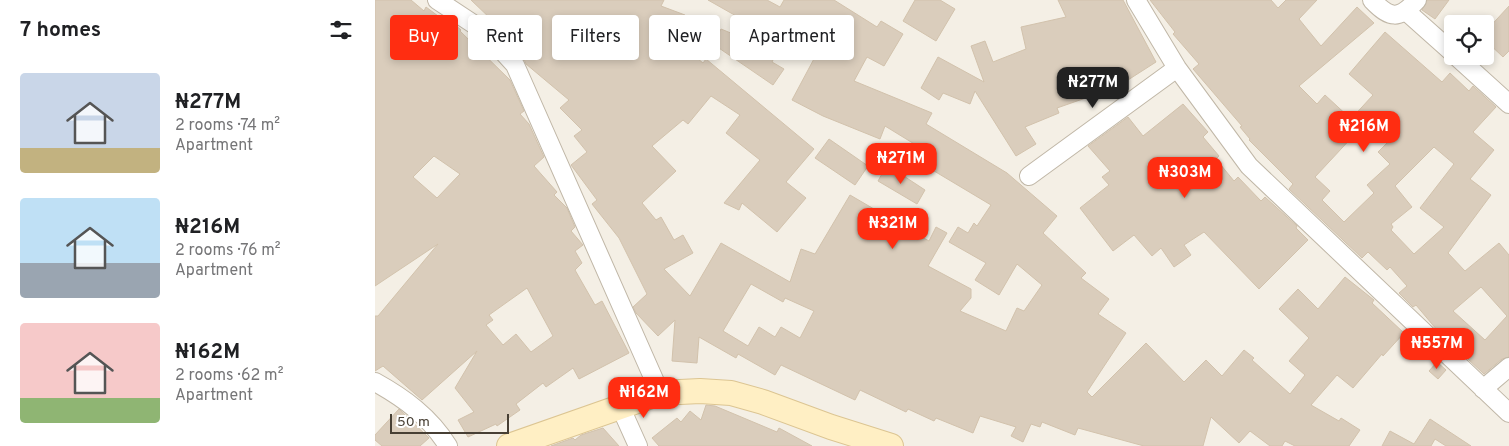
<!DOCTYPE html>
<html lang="en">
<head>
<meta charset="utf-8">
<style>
  body { margin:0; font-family:Overpass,sans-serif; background:#f6f6f6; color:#202124; height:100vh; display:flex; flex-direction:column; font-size:19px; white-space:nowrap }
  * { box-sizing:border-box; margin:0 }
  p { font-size:16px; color:#757577 }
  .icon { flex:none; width:28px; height:28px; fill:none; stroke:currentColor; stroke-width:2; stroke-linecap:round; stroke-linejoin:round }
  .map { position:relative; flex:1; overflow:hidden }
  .side { display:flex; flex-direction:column; background:#fff; width:375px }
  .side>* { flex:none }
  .guide { position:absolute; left:15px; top:15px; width:475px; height:45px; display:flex; gap:10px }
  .fabs { position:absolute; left:1069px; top:15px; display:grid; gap:10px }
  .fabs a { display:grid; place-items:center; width:50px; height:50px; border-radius:5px; background:#fff; box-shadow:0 2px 8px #0003; font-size:25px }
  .scale { position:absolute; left:15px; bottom:12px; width:119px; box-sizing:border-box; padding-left:5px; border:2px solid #473f34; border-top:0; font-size:14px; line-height:18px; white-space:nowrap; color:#473f34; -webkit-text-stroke:4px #fff; paint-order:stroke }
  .price { position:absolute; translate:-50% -42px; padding:0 11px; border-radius:10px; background:#ff2d11; color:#fff; font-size:16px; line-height:32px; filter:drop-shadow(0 1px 2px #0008) }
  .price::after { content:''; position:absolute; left:50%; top:30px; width:15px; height:11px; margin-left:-8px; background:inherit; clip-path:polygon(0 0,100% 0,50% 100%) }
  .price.on { background:#222; color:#fff }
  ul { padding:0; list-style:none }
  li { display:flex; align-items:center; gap:15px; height:125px; padding:0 20px }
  li span { display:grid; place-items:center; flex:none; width:140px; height:100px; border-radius:5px; color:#555 }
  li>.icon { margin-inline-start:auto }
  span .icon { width:60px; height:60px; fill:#fffc; stroke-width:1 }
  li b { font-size:21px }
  h2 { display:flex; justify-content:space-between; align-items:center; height:60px; padding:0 20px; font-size:21px }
  .pill { padding:0 18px; border-radius:5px; background:#fff; box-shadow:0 2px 8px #0003; font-size:18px; line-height:45px }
  .pill.on { background:#ff2d11; color:#fff }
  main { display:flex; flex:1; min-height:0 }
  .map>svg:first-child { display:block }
  .building { fill:#dacdbc; stroke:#d2c2ac; fill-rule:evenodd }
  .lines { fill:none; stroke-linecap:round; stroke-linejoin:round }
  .street-casing { stroke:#c0b7a7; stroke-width:20 }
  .secondary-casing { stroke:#dcc592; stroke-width:26 }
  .street { stroke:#fff; stroke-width:18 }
  .secondary { stroke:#ffefc4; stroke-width:24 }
</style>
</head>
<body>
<main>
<section class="side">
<h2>7 homes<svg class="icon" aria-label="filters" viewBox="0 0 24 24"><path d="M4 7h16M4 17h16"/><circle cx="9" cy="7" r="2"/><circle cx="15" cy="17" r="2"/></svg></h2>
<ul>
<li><span style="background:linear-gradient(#c9d6e8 75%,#c2b280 0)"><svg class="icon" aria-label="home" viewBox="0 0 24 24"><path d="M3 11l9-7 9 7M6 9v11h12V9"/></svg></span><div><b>₦277M</b><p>2 rooms · 74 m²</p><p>Apartment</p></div></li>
<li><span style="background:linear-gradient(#bfe0f5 65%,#9aa5b1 0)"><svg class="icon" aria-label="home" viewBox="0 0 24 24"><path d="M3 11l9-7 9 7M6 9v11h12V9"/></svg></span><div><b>₦216M</b><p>2 rooms · 76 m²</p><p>Apartment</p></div></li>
<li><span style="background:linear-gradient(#f6c9c9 75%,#8fb573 0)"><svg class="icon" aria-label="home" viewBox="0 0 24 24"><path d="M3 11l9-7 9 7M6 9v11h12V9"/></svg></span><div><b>₦162M</b><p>2 rooms · 62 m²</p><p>Apartment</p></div></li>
</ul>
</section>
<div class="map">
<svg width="1134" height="446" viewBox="0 0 1134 446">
  <rect width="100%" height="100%" fill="#f4efe5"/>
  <path class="building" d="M 0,0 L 36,0 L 49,11 L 51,7 L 75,25 L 77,22 L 86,30 L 85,31 L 135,80 L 149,111 L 145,114 L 154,124 L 169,157 L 159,166 L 182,192 L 179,195 L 192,208 L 200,227 L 196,231 L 208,245 L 200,251 L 207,263 L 200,270 L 220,305 L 227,301 L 254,353 L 204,379 L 198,368 L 171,387 L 168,383 L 141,404 L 145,410 L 122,426 L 121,424 L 93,437 L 83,420 L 99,412 L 80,388 L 102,351 L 47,400 L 8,366 L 0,371 L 0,316 L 3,316 L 63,244 L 0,286 ZM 59,156 L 85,174 L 62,198 L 38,177 ZM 152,288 L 178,336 L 156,352 L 141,334 L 128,345 L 111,325 L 118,320 L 114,315 Z
    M 96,0 L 289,0 L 286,6 L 310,15 L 300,40 L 328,63 L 331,59 L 439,149 L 411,182 L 431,198 L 402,232 L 367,203 L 364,210 L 349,203 L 385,160 L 351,133 L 365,115 L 336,96 L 313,124 L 308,120 L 277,146 L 301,171 L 267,203 L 281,220 L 286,217 L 299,240 L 308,235 L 318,253 L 289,269 L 315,296 L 346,243 L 415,282 L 426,249 L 440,254 L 475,195 L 516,219 L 513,224 L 543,240 L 545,236 L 554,241 L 561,227 L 572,233 L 553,266 L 596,289 L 596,298 L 585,311 L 631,331 L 642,308 L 649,311 L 667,285 L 642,264 L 624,295 L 600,280 L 611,263 L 574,242 L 583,227 L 593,233 L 599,223 L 602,226 L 616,205 L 534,156 L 541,145 L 510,126 L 505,139 L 448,116 L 417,100 L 456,27 L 443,19 L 423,48 L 409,38 L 407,42 L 333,0 L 392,0 L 405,7 L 409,0 L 459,0 L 502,27 L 506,21 L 528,34 L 509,66 L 492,57 L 479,81 L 557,113 L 551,124 L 632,173 L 682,216 L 668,233 L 711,273 L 706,278 L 734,299 L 723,314 L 751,333 L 712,392 L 717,397 L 771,343 L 809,382 L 831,360 L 847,376 L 869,350 L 879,358 L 877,360 L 915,394 L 930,375 L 914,361 L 934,338 L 904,309 L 923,289 L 943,309 L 970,277 L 999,300 L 997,303 L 1029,333 L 1008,356 L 1007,354 L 978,388 L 962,375 L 936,405 L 964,421 L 966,418 L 985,430 L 974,446 L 920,446 L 910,441 L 907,446 L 895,446 L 875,431 L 864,443 L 836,417 L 828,446 L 769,446 L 703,428 L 700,435 L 667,422 L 665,427 L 656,424 L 648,442 L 636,436 L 641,427 L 605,416 L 598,433 L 561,418 L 559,421 L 533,409 L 531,412 L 485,390 L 480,400 L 406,365 L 400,375 L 363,354 L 361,358 L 324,337 L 322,363 L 297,361 L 300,320 L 283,336 L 261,313 L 258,307 L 272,294 L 244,238 L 217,204 L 222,200 L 196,165 L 212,152 L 199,136 L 207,130 L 185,108 L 194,100 L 151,64 L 149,59 L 151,55 L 132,40 L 134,38 L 117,23 L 118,21 ZM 376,284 L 408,302 L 410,298 L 439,311 L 425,338 L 406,327 L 400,337 L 384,327 L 373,346 L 348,331 Z
    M 540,0 L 565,0 L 580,9 L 561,41 L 528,21 Z
    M 683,0 L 748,0 L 781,62 L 742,87 L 682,108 L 684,113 L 650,127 L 661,144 L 641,156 L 600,91 L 595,104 L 568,93 L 564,100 L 546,88 L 563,57 L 609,82 L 596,46 L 610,41 L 618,62 L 651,49 L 646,27 L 691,17 Z
    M 775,0 L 896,0 L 903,8 L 911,0 L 942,0 L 924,19 L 946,46 L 982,7 L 999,23 L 924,86 L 942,104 L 950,95 L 976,119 L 998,95 L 974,74 L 1010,32 L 1067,82 L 1075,73 L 1094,91 L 1098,86 L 1121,107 L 1098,132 L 1119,150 L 1095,179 L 1116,195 L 1073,253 L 1090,271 L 1124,243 L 1134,255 L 1134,357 L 1127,359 L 1109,374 L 1062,330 L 1041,305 L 1038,307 L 1024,293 L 1032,286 L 1015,267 L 1012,270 L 993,252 L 987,258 L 914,189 L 918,184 L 874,140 L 875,139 L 865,127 L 867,126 L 818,69 L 824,64 L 798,34 L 800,32 ZM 994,119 L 1015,140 L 1003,152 L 1015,164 L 992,185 L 999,193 L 969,222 L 947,200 L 955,191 L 940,177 ZM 1059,147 L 1079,164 L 1045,208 L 1069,227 L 1039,254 L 1016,230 L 1018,227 L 1016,224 L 1037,207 L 1020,186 ZM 1106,287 L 1132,316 L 1110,340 L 1078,311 Z
    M 1052,0 L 1074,0 L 1060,19 L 1047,10 Z
    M 1134,6 L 1134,51 L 1128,57 L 1110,40 L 1110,32 Z
    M 346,29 L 402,52 L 397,62 L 409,69 L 398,85 L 338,44 Z
    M 808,104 L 833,132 L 828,137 L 844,156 L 841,159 L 859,181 L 863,177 L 886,201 L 890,197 L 922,226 L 921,228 L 933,240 L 884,289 L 829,232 L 809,245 L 816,255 L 799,267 L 786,248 L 777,256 L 759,235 L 738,251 L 705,208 L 734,185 L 727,177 L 735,171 L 713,146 L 753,117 L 768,136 Z
    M 454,139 L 493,166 L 480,185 L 440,158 Z
    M 512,165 L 550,190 L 542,204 L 503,181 Z
    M 1062,362 L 1071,370 L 1063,379 L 1054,371 Z
    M 331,405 L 340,406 L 402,432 L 404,428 L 437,446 L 284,446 L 277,438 L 302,418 L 306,422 L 315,411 L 326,420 Z
    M 24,409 L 54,438 L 45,446 L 7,446 L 0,440 L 0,435 Z
    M 1055,419 L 1096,446 L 1071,446 L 1060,439 L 1056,446 L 1007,446 L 1015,431 L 1039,444 Z
    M 228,428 L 244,446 L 176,446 L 198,438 L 200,440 L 206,435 Z"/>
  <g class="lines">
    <g class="street-casing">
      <path id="street" d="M 62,0 L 109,31 L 140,65 L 285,393
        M 761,0 L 802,68 L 874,166 L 1134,413
        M 997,0 C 1015,19 1024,20 1042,0
        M 1032,12 L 1078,53
        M 1081,56 L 1134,104
        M 654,176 L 802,68
        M 0,382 C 29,398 55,417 73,446
        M 1108,389 L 1134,367
        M 245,406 L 263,446"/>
    </g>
    <g class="secondary-casing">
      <path id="secondary" d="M 134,446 L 285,393 L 325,391 L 356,393 L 388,402 L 456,427 L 516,446"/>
    </g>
    <use href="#street" class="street"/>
    <use href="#secondary" class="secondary"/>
  </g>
</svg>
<div class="fabs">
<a><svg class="icon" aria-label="locate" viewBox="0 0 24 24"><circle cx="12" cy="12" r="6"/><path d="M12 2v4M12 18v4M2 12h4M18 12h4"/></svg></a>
</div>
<div class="scale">50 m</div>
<b class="price on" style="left:718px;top:109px">₦277M</b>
<b class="price" style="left:989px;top:153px">₦216M</b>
<b class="price" style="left:526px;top:185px">₦271M</b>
<b class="price" style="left:810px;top:199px">₦303M</b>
<b class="price" style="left:518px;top:250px">₦321M</b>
<b class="price" style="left:1062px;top:370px">₦557M</b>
<b class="price" style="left:269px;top:419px">₦162M</b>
<div class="guide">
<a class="pill on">Buy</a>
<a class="pill">Rent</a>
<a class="pill">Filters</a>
<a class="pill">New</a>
<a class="pill">Apartment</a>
</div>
</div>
</main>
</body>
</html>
